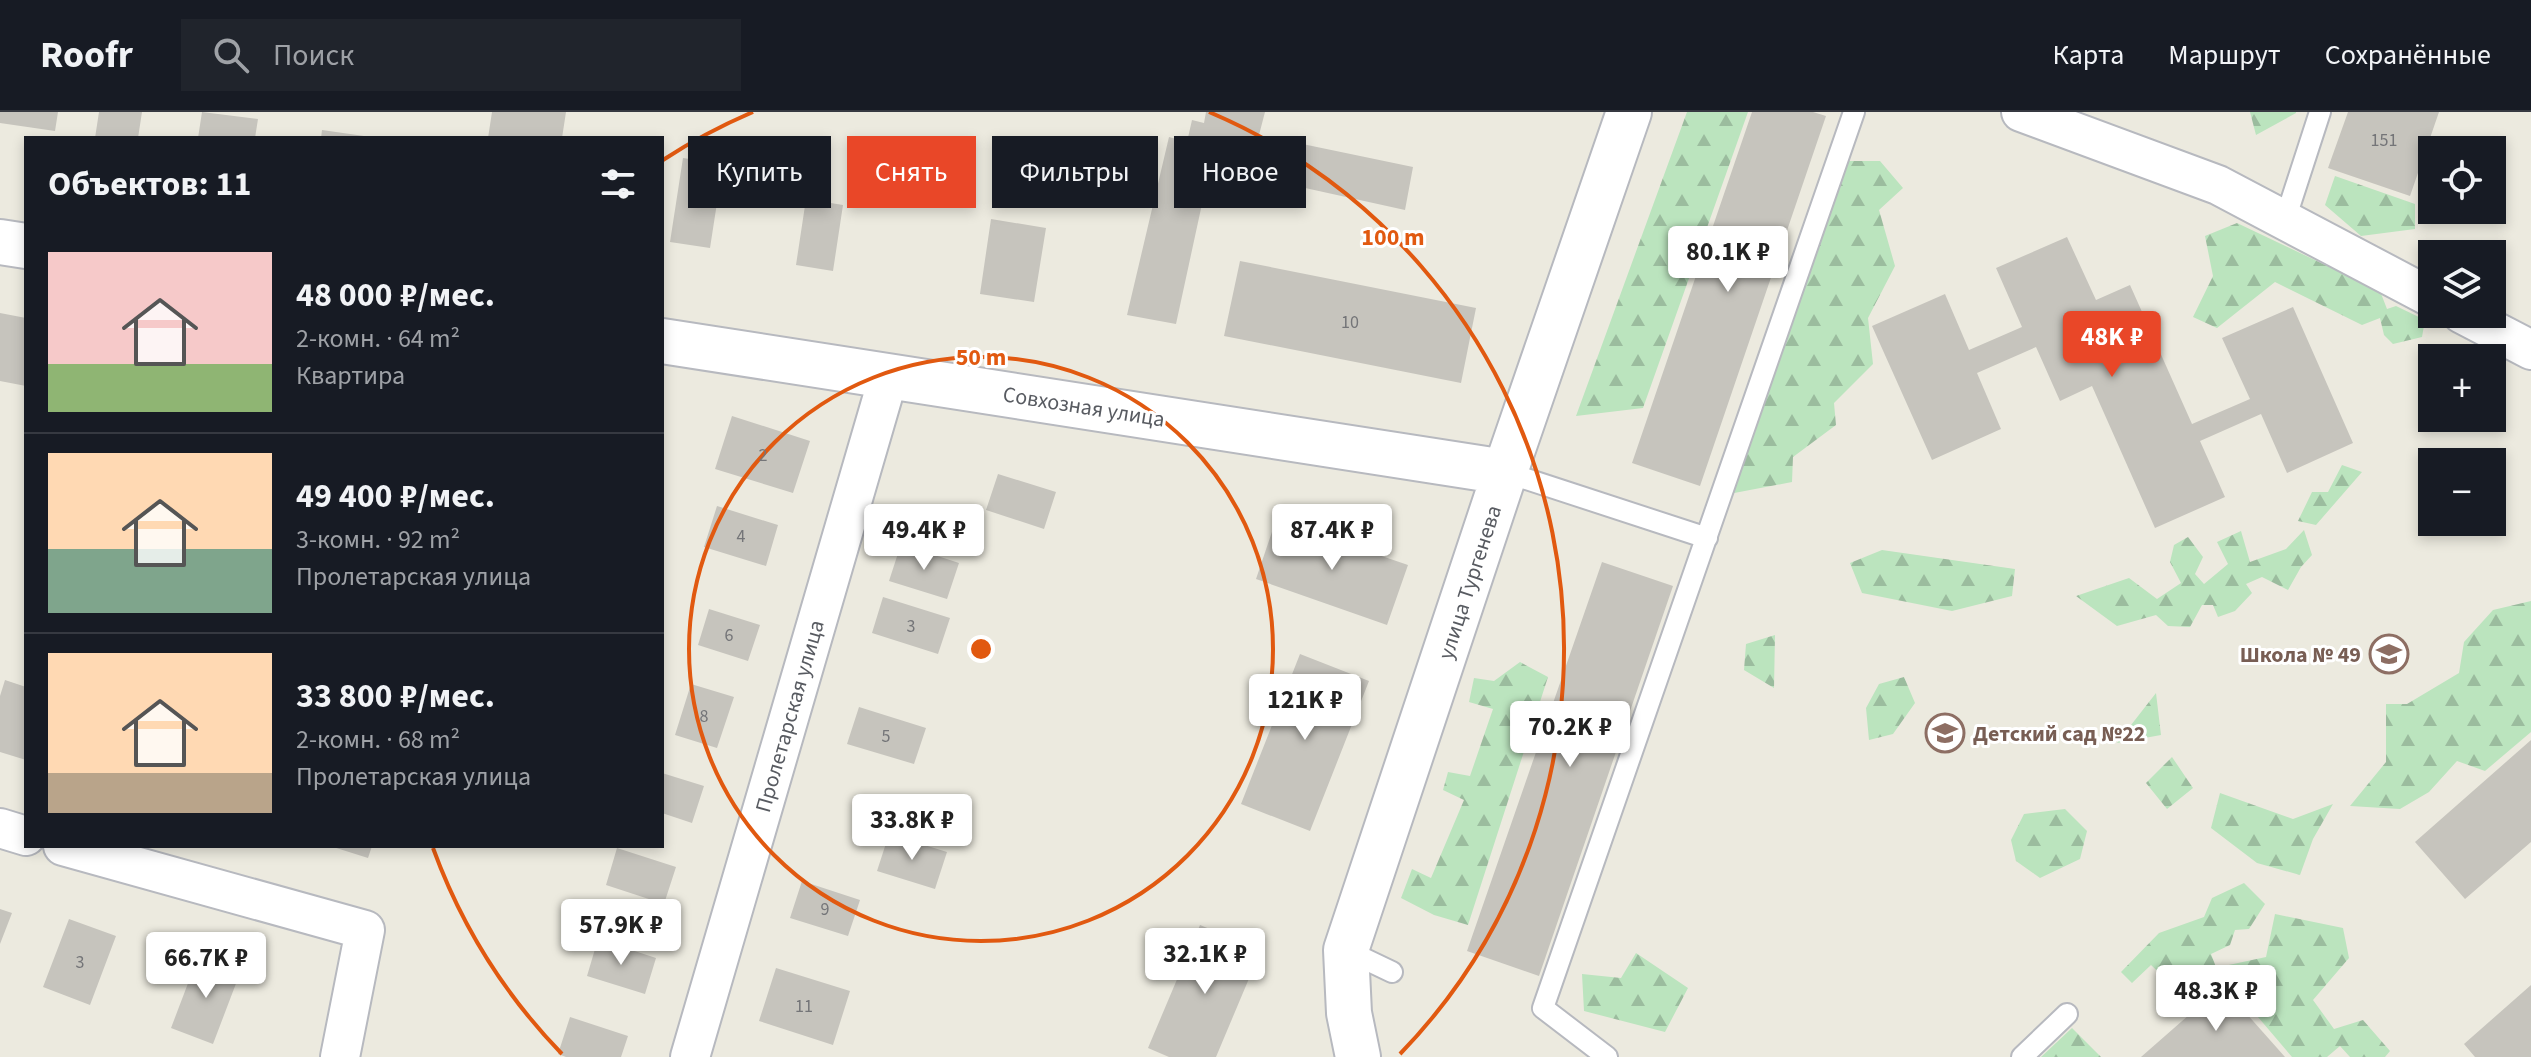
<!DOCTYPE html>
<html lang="ru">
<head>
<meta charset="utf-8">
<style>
  body { margin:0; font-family:"Source Sans 3",sans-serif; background:#20242c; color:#f1f3f6; height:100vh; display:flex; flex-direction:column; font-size:30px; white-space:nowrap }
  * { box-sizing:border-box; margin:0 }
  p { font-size:26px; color:#9ea1a6 }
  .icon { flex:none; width:44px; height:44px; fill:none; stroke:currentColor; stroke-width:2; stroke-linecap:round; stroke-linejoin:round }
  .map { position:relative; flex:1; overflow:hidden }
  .side { position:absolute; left:24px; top:24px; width:640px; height:712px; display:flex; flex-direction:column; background:#171b24; border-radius:0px; box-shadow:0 4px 12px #0003 }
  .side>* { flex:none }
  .top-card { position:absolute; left:688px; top:24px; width:760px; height:72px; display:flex; gap:16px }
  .tools { position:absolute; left:2418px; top:24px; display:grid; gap:16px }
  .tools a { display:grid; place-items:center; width:88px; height:88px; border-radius:0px; background:#171b24; box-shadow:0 4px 12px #0003; font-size:40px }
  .price { position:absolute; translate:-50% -68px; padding:0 18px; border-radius:8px; background:#fff; color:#222; font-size:26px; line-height:52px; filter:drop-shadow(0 2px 4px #0008) }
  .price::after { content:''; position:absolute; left:50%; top:48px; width:24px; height:18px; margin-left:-12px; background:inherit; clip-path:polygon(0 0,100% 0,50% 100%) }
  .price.active { background:#e94728; color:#fff }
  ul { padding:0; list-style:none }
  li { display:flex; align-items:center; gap:24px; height:200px; padding:0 24px }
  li+li { border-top:2px solid #363941 }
  li span { display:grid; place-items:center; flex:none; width:224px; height:160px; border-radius:0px; color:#555 }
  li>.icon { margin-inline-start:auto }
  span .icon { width:96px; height:96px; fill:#fffc; stroke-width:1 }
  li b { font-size:34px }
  h2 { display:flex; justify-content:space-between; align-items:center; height:96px; padding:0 24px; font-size:34px }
  .chip { padding:0 28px; border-radius:0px; background:#171b24; box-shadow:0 4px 12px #0003; font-size:28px; line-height:72px }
  .chip.active { background:#e94728; color:#fff }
  header { display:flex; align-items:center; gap:48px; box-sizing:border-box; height:112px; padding:0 40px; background:#171b24; border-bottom:2px solid #363941 }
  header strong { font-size:38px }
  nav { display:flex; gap:44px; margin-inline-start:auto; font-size:28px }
  .search { width:560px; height:72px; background:#20242c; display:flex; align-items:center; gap:20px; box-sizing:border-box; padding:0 28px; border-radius:0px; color:#9ea1a6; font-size:30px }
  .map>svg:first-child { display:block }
  .forest { fill:url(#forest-firs) }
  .building { fill:#c6c4bd }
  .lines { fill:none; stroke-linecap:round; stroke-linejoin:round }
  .service-casing { stroke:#b7b9bf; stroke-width:24 }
  .minor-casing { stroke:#b7b9bf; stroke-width:42 }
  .tertiary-casing { stroke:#b7b9bf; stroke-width:48 }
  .service { stroke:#fff; stroke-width:20 }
  .minor { stroke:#fff; stroke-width:38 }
  .tertiary { stroke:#fff; stroke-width:44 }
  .ring { fill:none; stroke:#e15910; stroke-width:4 }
  .labels { text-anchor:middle; stroke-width:6; stroke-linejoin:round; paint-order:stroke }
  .number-label { font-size:18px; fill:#747578 }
  .street-label { font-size:22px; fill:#585b61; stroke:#fff }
  .education-label { font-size:22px; font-weight:bold; fill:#785e54; stroke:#fff; text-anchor:end }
  .centre { fill:#e15910; stroke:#fff; stroke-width:4 }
  .ring-label { font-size:24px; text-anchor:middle; font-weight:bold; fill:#e15910; stroke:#fff; stroke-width:6; stroke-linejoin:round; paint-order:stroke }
</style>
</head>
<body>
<header>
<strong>Roofr</strong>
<div class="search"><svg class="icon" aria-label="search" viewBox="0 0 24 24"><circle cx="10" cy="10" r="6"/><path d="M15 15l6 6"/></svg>Поиск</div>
<nav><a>Карта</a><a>Маршрут</a><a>Сохранённые</a></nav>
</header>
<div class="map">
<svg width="2531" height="945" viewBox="0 0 2531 945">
  <defs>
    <pattern id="forest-firs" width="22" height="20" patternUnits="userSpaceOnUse" patternTransform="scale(2)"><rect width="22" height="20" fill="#bbe4be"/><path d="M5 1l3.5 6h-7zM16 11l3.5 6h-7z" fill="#9bbc9e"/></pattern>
  </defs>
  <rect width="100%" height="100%" fill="#eceadf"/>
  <path class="forest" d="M 1687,0 L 1748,0 L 1643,296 L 1576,304 Z
    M 2250,0 L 2296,0 L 2296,1 L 2256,23 Z
    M 1847,49 L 1880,49 L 1903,76 L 1879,98 L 1895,154 L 1868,206 L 1873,252 L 1834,291 L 1836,313 L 1793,345 L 1792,370 L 1729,382 Z
    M 2335,64 L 2415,92 L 2415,117 L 2361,124 L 2325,93 Z
    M 2237,111 L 2380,179 L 2387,197 L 2396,194 L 2425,208 L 2422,225 L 2393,232 L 2384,223 L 2380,206 L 2362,213 L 2275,170 L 2217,216 L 2193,205 L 2213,164 L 2205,124 Z
    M 2342,353 L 2362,360 L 2316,413 L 2298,409 L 2312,380 L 2328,380 Z
    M 2304,418 L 2312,443 L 2301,455 L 2288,478 L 2262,465 L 2246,472 L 2252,481 L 2235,499 L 2218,505 L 2213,493 L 2202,493 L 2190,515 L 2168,514 L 2156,503 L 2117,514 L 2076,484 L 2129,466 L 2157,487 L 2181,471 L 2170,450 L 2174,433 L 2188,425 L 2203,445 L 2195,462 L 2204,472 L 2228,452 L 2217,430 L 2241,419 L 2250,450 L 2286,437 Z
    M 1882,438 L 2015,457 L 2012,484 L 1952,499 L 1862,481 L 1850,451 Z
    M 2531,489 L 2531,620 L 2485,659 L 2457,649 L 2429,680 L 2400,697 L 2350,694 L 2386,650 L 2386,592 L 2407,592 L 2459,561 L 2464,530 L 2493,498 Z
    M 1775,523 L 1774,576 L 1744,558 L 1746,532 Z
    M 1520,550 L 1548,565 L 1468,813 L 1434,803 L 1401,786 L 1412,757 L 1431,766 L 1464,688 L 1443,678 L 1448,660 L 1470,664 L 1493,597 L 1469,590 L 1474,566 L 1494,569 Z
    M 1904,565 L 1915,591 L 1893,622 L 1869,628 L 1866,596 L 1879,572 Z
    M 2156,581 L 2161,623 L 2117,631 Z
    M 2172,645 L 2193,676 L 2167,697 L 2146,671 Z
    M 2220,681 L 2293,707 L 2333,692 L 2313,727 L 2300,763 L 2257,751 L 2211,716 Z
    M 2065,697 L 2087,719 L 2080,747 L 2040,766 L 2016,749 L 2011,728 L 2024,702 Z
    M 2244,771 L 2265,792 L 2249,817 L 2235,818 L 2230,833 L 2211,842 L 2229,889 L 2203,903 L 2151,853 L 2132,871 L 2121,860 L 2159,821 L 2204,805 L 2212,786 Z
    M 2275,802 L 2343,816 L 2349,846 L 2313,888 L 2334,917 L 2363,908 L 2390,939 L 2385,945 L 2350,945 L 2340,934 L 2327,945 L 2292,945 L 2229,871 L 2224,854 L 2266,845 Z
    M 1636,841 L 1688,876 L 1665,920 L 1584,899 L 1582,862 L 1621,866 Z
    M 2072,916 L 2101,945 L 2041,945 Z"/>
  <path class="building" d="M 0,0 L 58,0 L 55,19 L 0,11 Z
    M 99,0 L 142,0 L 138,26 L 95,26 Z
    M 202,0 L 258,7 L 255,26 L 198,26 Z
    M 492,0 L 566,0 L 562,26 L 488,26 Z
    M 1206,0 L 1265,0 L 1259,23 L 1413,55 L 1405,98 L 1210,55 L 1176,212 L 1127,203 L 1169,25 L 1187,30 L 1192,8 L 1204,11 Z
    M 1752,0 L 1813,0 L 1826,4 L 1700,374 L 1632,351 Z
    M 2348,0 L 2439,0 L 2410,84 L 2328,56 Z
    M 322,18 L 364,24 L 364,26 L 321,26 Z
    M 683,46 L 723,52 L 710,136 L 670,130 Z
    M 806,87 L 843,93 L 833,159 L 796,153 Z
    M 991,107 L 1046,116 L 1034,190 L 980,182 Z
    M 2067,125 L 2096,188 L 2130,173 L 2192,312 L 2250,287 L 2222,226 L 2293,195 L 2353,331 L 2287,361 L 2261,302 L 2200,329 L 2225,385 L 2155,416 L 2092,274 L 2060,289 L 2036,235 L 1977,261 L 2001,317 L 1932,348 L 1872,214 L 1945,182 L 1969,238 L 2022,215 L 1996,156 Z
    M 1240,149 L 1476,196 L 1461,271 L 1224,224 Z
    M 0,201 L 26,206 L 26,274 L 0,269 Z
    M 732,304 L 810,329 L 793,381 L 715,357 Z
    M 998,362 L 1056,380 L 1044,417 L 986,398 Z
    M 717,394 L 778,413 L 766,454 L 704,435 Z
    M 1276,408 L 1408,453 L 1387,513 L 1256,467 Z
    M 901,432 L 959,451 L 947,487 L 889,469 Z
    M 1602,450 L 1673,474 L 1539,864 L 1467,839 Z
    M 883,485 L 950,506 L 938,542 L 872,521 Z
    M 709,497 L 760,513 L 748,549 L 698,533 Z
    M 1300,542 L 1369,569 L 1310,719 L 1241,692 Z
    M 5,568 L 26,575 L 26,648 L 0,640 L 0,584 Z
    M 691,572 L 734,585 L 717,636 L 675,623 Z
    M 859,595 L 926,616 L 914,652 L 847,632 Z
    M 2531,628 L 2531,730 L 2465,787 L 2415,730 Z
    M 662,661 L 704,674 L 692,711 L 662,701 Z
    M 889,722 L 947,740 L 935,777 L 877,759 Z
    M 330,734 L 372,734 L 368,746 Z
    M 617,736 L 676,755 L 664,792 L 606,773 Z
    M 802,769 L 860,788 L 848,824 L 790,806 Z
    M 0,797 L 12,801 L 0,832 Z
    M 69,807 L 116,824 L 90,893 L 43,875 Z
    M 1200,813 L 1261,838 L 1216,945 L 1169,945 L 1148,936 Z
    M 598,827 L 656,846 L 645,882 L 587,864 Z
    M 198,845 L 240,861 L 213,932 L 171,916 Z
    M 776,856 L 850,879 L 833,933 L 759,909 Z
    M 2531,873 L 2531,945 L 2475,945 L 2464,932 Z
    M 2222,874 L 2285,945 L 2141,945 Z
    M 570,905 L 628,924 L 621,945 L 566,945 L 558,942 Z"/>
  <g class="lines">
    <g class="service-casing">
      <path id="service" d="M 2285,108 L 2320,0
        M 1505,360 L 1707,426
        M 1346,838 L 1392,860
        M 1607,945 L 1543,896 L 1854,0
        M 2022,945 L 2067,902"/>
    </g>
    <g class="minor-casing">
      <path id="minor" d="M 2021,0 L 2218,73 L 2432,186
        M 2462,202 L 2531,238
        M 0,716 L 26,724
        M 63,734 L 365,818 L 340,945
        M 690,945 L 889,263"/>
    </g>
    <g class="tertiary-casing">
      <path id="tertiary" d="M 0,130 L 26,134
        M 662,229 L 1505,360
        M 1358,945 L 1349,901 L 1346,838 L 1505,360 L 1629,0"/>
    </g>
    <use href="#service" class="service"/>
    <use href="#minor" class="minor"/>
    <use href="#tertiary" class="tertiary"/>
  </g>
  <g class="ring">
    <circle cx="981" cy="537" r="292"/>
    <path d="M562 942A583 583 0 0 1 433 736M663 48A583 583 0 0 1 753 0M1209 0A583 583 0 0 1 1400 942"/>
  </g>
  <defs>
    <g id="school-ring" transform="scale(2)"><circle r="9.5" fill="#fff" stroke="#8d6e63" stroke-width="1.5"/><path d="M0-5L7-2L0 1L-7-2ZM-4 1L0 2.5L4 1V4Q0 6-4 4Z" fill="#8d6e63"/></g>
  </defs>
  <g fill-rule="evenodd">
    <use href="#school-ring" x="2389" y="542"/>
    <use href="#school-ring" x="1945" y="621"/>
  </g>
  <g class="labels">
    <g class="number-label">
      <text x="2384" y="34">151</text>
      <text x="1350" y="216">10</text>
      <text x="763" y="349">2</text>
      <text x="741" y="430">4</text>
      <text x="911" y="520">3</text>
      <text x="729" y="529">6</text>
      <text x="704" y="610">8</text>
      <text x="886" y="630">5</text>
      <text x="825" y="803">9</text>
      <text x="80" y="856">3</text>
      <text x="804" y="900">11</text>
    </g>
    <g class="street-label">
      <text transform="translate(1084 294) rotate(9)" y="8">Совхозная улица</text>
      <text transform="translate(1469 470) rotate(-72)" y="8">улица Тургенева</text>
      <text transform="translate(789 604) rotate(-74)" y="8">Пролетарская улица</text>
    </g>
    <g class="education-label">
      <text x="2361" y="550">Школа № 49</text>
      <text x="1973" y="629" text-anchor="start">Детский сад №22</text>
    </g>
  </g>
  <circle cx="981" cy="537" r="12" class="centre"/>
  <g class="ring-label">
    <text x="1393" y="133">100 m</text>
    <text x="981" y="253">50 m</text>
  </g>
</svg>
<div class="tools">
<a><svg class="icon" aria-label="locate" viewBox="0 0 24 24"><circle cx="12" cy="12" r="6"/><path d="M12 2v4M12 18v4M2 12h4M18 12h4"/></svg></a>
<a><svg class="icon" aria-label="layers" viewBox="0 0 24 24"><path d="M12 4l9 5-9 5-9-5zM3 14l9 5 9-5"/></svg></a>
<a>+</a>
<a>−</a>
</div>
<b class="price" style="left:1728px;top:182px">80.1K ₽</b>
<b class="price active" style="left:2112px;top:267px">48K ₽</b>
<b class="price" style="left:924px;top:460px">49.4K ₽</b>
<b class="price" style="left:1332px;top:460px">87.4K ₽</b>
<b class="price" style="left:1305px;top:630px">121K ₽</b>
<b class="price" style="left:1570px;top:657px">70.2K ₽</b>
<b class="price" style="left:912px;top:750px">33.8K ₽</b>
<b class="price" style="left:621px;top:855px">57.9K ₽</b>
<b class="price" style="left:1205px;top:884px">32.1K ₽</b>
<b class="price" style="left:206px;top:888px">66.7K ₽</b>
<b class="price" style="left:2216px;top:921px">48.3K ₽</b>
<div class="top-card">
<a class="chip">Купить</a>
<a class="chip active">Снять</a>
<a class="chip">Фильтры</a>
<a class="chip">Новое</a>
</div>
<section class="side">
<h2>Объектов: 11<svg class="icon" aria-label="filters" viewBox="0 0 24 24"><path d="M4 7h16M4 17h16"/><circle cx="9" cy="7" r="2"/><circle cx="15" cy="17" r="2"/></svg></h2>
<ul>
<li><span style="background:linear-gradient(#f6c9c9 70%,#8fb573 0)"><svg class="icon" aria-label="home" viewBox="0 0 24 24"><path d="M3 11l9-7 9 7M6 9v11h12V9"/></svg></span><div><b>48 000 ₽/мес.</b><p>2-комн. · 64 m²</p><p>Квартира</p></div></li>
<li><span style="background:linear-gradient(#ffd9b3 60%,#7fa58c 0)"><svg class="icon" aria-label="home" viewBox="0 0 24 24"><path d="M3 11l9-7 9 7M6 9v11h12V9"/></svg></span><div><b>49 400 ₽/мес.</b><p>3-комн. · 92 m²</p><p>Пролетарская улица</p></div></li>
<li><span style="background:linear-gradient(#ffd9b3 75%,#b9a48a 0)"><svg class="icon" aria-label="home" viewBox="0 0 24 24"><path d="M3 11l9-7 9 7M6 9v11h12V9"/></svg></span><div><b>33 800 ₽/мес.</b><p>2-комн. · 68 m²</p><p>Пролетарская улица</p></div></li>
</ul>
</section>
</div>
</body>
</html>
